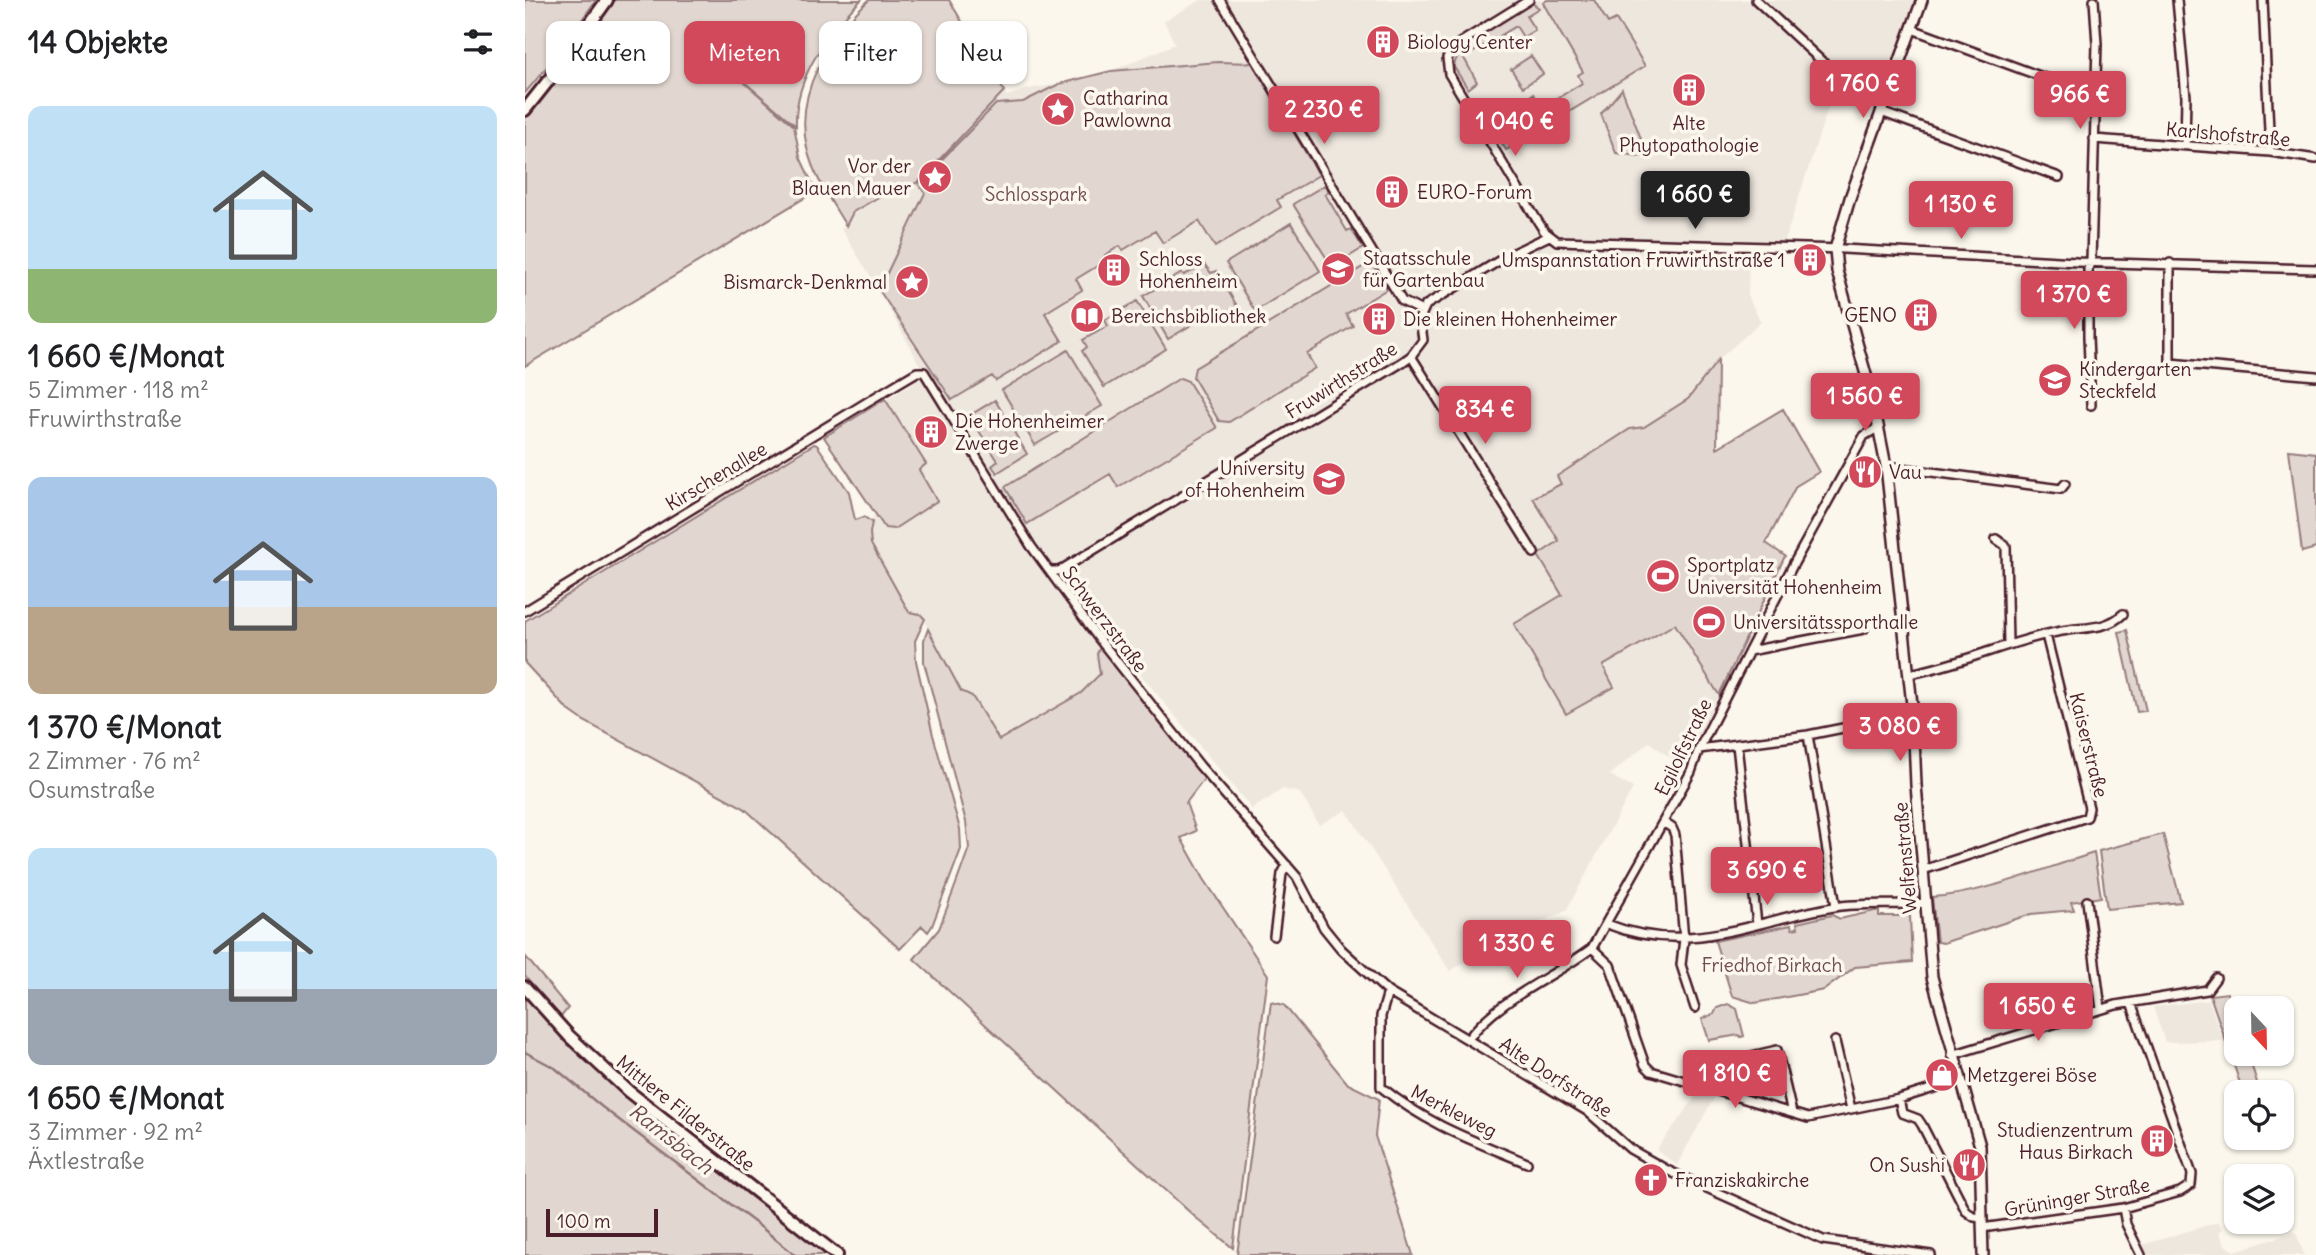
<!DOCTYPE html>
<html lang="de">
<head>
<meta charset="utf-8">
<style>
  body { margin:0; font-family:Delius,sans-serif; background:#f6f6f6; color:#202124; height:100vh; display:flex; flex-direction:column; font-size:26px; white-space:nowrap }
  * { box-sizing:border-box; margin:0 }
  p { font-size:23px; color:#757577 }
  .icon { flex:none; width:38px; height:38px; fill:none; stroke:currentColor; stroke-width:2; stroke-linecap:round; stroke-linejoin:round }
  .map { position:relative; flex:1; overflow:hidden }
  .panel { display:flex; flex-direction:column; background:#fff; width:525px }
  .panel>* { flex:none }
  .hud { position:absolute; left:21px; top:21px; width:665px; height:63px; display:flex; gap:14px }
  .needle { width:46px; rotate:158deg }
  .tools { position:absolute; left:1699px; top:996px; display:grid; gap:14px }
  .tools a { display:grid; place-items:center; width:70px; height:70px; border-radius:14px; background:#fff; box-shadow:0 2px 5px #0004; font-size:35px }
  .scale { position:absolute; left:21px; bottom:18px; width:112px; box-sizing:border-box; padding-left:7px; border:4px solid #4a1f2b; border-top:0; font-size:19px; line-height:24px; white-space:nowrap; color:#4a1f2b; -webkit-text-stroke:5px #fbf7ec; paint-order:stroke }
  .price { position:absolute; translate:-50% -60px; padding:0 16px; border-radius:7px; background:#d1495b; color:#fff; font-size:23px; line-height:46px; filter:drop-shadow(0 2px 4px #0008) }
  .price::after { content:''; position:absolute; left:50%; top:42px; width:21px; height:16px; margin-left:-10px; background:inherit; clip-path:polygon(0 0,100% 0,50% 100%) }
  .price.current { background:#222; color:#fff }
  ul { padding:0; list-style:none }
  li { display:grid; align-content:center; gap:14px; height:371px; padding:0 28px }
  li span { display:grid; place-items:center; height:217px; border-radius:14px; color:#555 }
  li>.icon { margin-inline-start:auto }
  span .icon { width:126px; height:126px; fill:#fffc; stroke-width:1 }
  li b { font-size:30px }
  h2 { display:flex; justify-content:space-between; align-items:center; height:84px; padding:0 28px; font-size:30px }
  .pill { padding:0 24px; border-radius:14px; background:#fff; box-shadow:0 2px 5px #0004; font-size:24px; line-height:63px }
  .pill.current { background:#d1495b; color:#fff }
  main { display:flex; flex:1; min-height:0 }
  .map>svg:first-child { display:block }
  .built { fill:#eee7de }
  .green { fill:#e2d7d0; stroke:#967b7e; stroke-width:2 }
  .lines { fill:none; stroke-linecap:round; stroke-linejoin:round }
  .stream { stroke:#907477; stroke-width:2.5 }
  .minor-casing { stroke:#4a1f2b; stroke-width:12 }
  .tertiary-casing { stroke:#4a1f2b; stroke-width:14 }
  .secondary-casing { stroke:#4a1f2b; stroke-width:16 }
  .minor { stroke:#fbf7ec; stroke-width:7 }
  .tertiary { stroke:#fbf7ec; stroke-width:9 }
  .secondary { stroke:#fbf7ec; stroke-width:10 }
  .labels { text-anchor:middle; stroke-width:7; stroke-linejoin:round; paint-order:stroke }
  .poi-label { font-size:19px; fill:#4a1f2b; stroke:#fbf7ec; text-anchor:start }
  .street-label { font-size:19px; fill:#4a1f2b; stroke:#fbf7ec }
  .park-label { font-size:19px; fill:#704d54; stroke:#fbf7ec }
  .water-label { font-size:21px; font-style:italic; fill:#6d4a51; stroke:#fbf7ec }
</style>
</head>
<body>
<main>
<section class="panel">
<h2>14 Objekte<svg class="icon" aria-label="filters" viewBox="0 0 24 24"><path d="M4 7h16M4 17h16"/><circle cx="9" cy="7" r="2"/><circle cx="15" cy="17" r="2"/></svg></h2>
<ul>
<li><span style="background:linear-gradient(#bfe0f5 75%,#8fb573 0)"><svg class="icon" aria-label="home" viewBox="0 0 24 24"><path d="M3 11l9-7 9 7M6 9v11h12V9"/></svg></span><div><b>1 660 €/Monat</b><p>5 Zimmer · 118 m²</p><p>Fruwirthstraße</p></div></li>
<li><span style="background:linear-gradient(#a9c7e8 60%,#b9a48a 0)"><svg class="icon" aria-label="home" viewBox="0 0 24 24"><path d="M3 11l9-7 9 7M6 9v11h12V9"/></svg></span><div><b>1 370 €/Monat</b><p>2 Zimmer · 76 m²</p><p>Osumstraße</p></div></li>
<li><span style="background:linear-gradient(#bfe0f5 65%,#9aa5b1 0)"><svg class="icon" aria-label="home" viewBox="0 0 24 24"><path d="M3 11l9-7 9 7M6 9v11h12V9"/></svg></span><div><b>1 650 €/Monat</b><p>3 Zimmer · 92 m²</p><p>Äxtlestraße</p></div></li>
</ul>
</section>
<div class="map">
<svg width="1791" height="1255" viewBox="0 0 1791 1255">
  <rect width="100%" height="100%" fill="#fbf7ec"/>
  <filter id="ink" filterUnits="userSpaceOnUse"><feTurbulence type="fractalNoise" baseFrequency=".0143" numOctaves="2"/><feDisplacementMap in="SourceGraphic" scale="14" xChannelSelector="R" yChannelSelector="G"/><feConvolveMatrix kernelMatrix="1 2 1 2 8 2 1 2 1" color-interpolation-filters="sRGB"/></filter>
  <g filter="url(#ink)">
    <path class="built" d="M 676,0 L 1394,0 L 1357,100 L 1312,80 L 1257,249 L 1224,252 L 1223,297 L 1236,322 L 1193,360 L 1192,448 L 1258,409 L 1294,472 L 1271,486 L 1241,543 L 1260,556 L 1159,768 L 1124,742 L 1085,775 L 1108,788 L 1041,911 L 981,937 L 925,971 L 821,810 L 794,825 L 775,793 L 758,789 L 727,809 L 603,659 L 582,685 L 480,750 L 447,696 L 437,691 L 403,629 L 400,619 L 395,614 L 384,613 L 346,544 L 345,533 L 349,513 L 299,437 L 395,379 L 399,373 L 354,290 L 316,229 L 321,226 L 328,213 L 375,185 L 394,181 L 479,91 L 482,96 L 498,90 L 534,84 L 586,71 L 650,44 L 639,21 Z
      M 1684,1000 L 1698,1041 L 1640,1042 L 1628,1007 Z
      M 1176,1090 L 1191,1094 L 1152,1165 L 1131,1150 Z
      M 1693,1222 L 1698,1229 L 1694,1232 L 1700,1245 L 1710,1251 L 1771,1232 L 1779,1255 L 1623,1255 L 1617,1245 Z"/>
    <path class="green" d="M 0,0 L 71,0 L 28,60 L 0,93 Z
      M 90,0 L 336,0 C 303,32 269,78 271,126 L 188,55 L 269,126 L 275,157 L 291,191 L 0,366 L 0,116 L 44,62 Z
      M 344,0 L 424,0 L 479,91 L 394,181 L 379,190 L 374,185 L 328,212 L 321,226 C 307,202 288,176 282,148 C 269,92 304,37 344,0 Z
      M 1022,0 L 1069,0 L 1083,23 L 1091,19 L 1120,66 L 981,150 L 971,133 L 1001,115 L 998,110 L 1005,105 L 1002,98 L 1008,94 L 1016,108 L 1057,83 L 1053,75 L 1058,72 L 1018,3 Z
      M 1007,3 L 1014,8 L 1001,16 L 1010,30 L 998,37 L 991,26 L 939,58 L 952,82 L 943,89 L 929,67 C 932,39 984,17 1007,3 Z
      M 1006,56 L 1018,74 L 998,87 L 986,69 Z
      M 693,62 L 727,63 L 794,175 L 752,200 L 756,207 L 690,247 L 674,221 L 638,243 L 630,231 L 598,250 L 595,246 L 580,255 L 582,260 L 551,279 L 557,290 L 520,313 L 537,341 L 471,381 L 467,376 L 427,400 L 354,290 L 400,193 L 393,184 L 471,104 L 498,102 L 534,84 L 586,71 Z
      M 1097,89 L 1123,157 L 1091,153 L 1076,114 Z
      M 800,185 L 804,192 L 800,194 L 822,231 L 826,229 L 838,248 L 807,267 L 768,204 Z
      M 766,223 L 795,271 L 730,311 L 701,263 Z
      M 846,262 L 862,289 L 821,314 L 828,326 L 782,354 L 790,368 L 704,422 L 694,421 L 668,377 L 670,368 Z
      M 680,265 L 686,273 L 691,271 L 712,306 L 690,319 L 686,313 L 643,339 L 618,296 L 657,273 L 659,275 Z
      M 612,301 L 641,349 L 579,387 L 557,351 L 562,347 L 558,340 L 583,326 L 580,320 Z
      M 543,350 L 577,406 L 510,445 L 477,390 Z
      M 1193,360 L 1192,448 L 1258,409 L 1294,472 L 1271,486 L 1241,543 L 1260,556 L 1194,695 L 1150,624 L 1078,666 L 1089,687 L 1041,714 L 989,624 L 1037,595 L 1013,555 L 1034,541 L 1008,498 L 1036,484 L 1032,476 L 1105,429 L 1119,427 L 1163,399 Z
      M 655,378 L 663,381 L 692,428 L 593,487 L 585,474 L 502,524 L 480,487 Z
      M 360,399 L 401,464 L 394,470 L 412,501 L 369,529 L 360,528 L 299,437 Z
      M 470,400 L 502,454 L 472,473 L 467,466 L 473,461 L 449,423 L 442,427 L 439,419 Z
      M 289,444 L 292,445 L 324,492 L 330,520 L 339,517 L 347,522 L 345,533 L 346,544 L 384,612 L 395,614 L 400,619 L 390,641 L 391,661 L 408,735 L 435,829 L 436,849 L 407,926 L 403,932 L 397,926 L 375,949 L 219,808 L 59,721 L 42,709 L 0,663 L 0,621 Z
      M 1764,450 L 1791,453 L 1791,548 L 1777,552 Z
      M 403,629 L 436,691 L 447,696 L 474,740 L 556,693 L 575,674 L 572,654 L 575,647 L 680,778 L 661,803 L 671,831 L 656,838 L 679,879 L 743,975 L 708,1248 L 670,1217 L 389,959 L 414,929 L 431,884 L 444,848 L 441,822 L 399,662 L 399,640 Z
      M 1602,630 L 1621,711 L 1612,712 L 1594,632 Z
      M 1638,834 L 1656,902 L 1582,909 L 1574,851 Z
      M 1569,853 L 1576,897 L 1546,902 L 1549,910 L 1506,914 L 1418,943 L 1412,942 L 1407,897 C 1459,894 1520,868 1569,853 Z
      M 1354,910 L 1354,916 L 1385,916 L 1387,962 L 1330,967 L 1299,990 L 1230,1003 L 1207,996 L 1190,941 L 1266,925 L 1267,929 L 1273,928 L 1272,923 L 1307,915 L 1315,919 Z
      M 0,956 L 43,1008 L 36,1017 L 0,976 Z
      M 1702,993 L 1711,1020 L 1712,1054 L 1723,1054 L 1735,1092 L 1718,1092 L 1685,995 Z
      M 0,995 L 41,1043 L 198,1173 L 294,1248 L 309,1255 L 0,1255 Z
      M 746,1002 L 759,1005 L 823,1084 L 854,1099 L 850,1136 L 888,1255 L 712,1255 Z
      M 1203,1004 L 1212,1009 L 1219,1036 L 1216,1037 L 1214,1035 L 1184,1040 L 1177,1019 L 1189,1014 L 1192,1008 Z"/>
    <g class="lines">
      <path class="stream" d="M 0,1052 L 30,1068 L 77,1107 L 237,1228 L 270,1255"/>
      <g class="minor-casing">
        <path id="minor" d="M 695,0 L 877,301 L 897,311
          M 1004,0 L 933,44 L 922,58 L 924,74 L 1007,212 L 1019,231 L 1032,241 L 1318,249 L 1552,262 L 1791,269
          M 1231,0 L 1304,68 L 1362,96
          M 1652,0 L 1661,97 L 1660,145
          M 1738,0 L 1745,152
          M 1387,29 L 1534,83
          M 1356,112 L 1534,177
          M 1569,139 L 1745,152 L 1791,159
          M 1645,263 L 1645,363 L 1791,376
          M 886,356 L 1009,553
          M 1566,405 L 1563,337 L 1563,269 L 1566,261 L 1572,44 L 1569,0
          M 1361,466 L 1536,489 L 1540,484
          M 1471,539 L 1481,546 L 1483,644
          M 526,571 L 534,571 L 876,363 L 886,356 L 898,340 L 895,318 L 901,305 L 982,256 L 1024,236
          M 0,611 L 360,391 L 392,372 L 399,372 L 506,546 L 571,635 L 675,766 L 772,877 L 799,928 L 816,949 L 863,992 L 1062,1111 L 1105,1149 L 1144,1171 L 1298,1240 L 1406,1255
          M 1224,651 L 1339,629
          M 1384,674 C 1436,665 1485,640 1537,631 C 1558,627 1582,630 1598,614
          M 1283,735 L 1311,906
          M 1212,745 L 1232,924
          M 1174,749 L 1283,735 L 1388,714
          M 1138,822 L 1147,828 L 1150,835 L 1159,939 L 1156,965 L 1170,1008
          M 1398,870 L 1562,817 L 1564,808 L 1521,635
          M 1562,901 L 1576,1009
          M 1082,924 C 1164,957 1229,920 1309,907 C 1339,902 1371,906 1401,903
          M 749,936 L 757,874 L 762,865
          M 1067,948 L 1085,965 L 1120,1065 L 1126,1071 L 1283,1118 L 1374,1099 L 1435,1080
          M 863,992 L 856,1016 L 856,1087 C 903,1125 947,1140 1002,1163
          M 943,1039 C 974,998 1026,979 1067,948 L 1166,772 L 1174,749 L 1268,565 L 1339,436 L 1354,427
          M 1310,1041 L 1326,1109
          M 1427,1055 L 1591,1005 L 1682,990 L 1691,978
          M 1226,1056 L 1252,1050 L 1267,1113
          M 1374,1099 L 1377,1113 L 1393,1119 L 1397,1125 L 1441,1211 L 1449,1217 L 1457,1218
          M 1598,1208 L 1601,1224 L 1616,1255
          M 1457,1228 L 1598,1208 L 1655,1192 L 1666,1185 L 1667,1174 L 1606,1003"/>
      </g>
      <g class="tertiary-casing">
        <path id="tertiary" d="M 1397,0 L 1326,195 L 1310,249 L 1312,271 L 1348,400 L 1361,466 L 1388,714 L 1391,785 L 1407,977 L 1455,1146 L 1458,1255"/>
      </g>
      <g class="secondary-casing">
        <path id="secondary" d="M 0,110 L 31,71 L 82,0
          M 0,987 L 44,1036 L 103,1091 L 312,1255"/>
      </g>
      <use href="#minor" class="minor"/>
      <use href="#tertiary" class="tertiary"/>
      <use href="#secondary" class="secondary"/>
    </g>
  </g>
  <defs>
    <g id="building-disc" transform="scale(1.75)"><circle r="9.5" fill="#d1495b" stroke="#fbf7ec"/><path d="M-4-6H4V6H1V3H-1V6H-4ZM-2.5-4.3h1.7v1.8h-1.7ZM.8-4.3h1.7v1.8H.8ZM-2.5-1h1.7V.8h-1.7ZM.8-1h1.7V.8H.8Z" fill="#fff"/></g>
    <g id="sight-disc" transform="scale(1.75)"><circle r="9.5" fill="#d1495b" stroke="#fbf7ec"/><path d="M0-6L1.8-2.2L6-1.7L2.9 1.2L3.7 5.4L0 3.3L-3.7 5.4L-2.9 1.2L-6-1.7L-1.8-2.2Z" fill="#fff"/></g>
    <g id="university-disc" transform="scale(1.75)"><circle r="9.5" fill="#d1495b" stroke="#fbf7ec"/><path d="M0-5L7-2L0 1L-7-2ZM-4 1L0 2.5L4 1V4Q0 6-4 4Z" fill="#fff"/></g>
    <g id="library-disc" transform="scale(1.75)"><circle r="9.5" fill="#d1495b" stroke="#fbf7ec"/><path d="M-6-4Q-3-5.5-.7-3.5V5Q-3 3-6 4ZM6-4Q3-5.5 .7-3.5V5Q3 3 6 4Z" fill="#fff"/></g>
    <g id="school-disc" transform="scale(1.75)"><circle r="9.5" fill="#d1495b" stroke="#fbf7ec"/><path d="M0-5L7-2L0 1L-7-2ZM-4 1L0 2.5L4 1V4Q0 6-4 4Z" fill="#fff"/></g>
    <g id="restaurant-disc" transform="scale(1.75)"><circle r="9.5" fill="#d1495b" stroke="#fbf7ec"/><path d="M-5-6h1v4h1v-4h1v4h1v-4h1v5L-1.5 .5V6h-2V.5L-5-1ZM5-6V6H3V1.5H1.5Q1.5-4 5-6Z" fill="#fff"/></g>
    <g id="stadium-disc" transform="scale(1.75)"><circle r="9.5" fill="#d1495b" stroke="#fbf7ec"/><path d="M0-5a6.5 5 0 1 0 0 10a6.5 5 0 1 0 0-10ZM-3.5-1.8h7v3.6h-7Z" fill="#fff"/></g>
    <g id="shop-disc" transform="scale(1.75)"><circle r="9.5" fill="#d1495b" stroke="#fbf7ec"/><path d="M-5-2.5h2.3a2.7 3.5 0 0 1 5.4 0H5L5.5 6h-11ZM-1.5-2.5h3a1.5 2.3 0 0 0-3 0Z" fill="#fff"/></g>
    <g id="church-disc" transform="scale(1.75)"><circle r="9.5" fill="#d1495b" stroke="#fbf7ec"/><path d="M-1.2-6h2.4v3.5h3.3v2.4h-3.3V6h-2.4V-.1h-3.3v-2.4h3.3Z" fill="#fff"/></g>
  </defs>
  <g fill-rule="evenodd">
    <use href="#building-disc" x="858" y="42"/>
    <use href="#building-disc" x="1164" y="90"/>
    <use href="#sight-disc" x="533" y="109"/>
    <use href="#sight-disc" x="410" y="177"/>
    <use href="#building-disc" x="867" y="192"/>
    <use href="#building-disc" x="1285" y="260"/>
    <use href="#university-disc" x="813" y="269"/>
    <use href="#building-disc" x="589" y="270"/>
    <use href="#sight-disc" x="387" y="282"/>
    <use href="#building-disc" x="1396" y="315"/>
    <use href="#library-disc" x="562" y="316"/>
    <use href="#building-disc" x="854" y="319"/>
    <use href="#school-disc" x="1530" y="380"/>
    <use href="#building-disc" x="406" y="432"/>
    <use href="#restaurant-disc" x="1340" y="472"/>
    <use href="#university-disc" x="804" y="479"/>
    <use href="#stadium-disc" x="1138" y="576"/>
    <use href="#stadium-disc" x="1184" y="622"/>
    <use href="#shop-disc" x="1417" y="1075"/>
    <use href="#building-disc" x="1632" y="1141"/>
    <use href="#restaurant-disc" x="1444" y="1165"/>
    <use href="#church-disc" x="1126" y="1180"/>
  </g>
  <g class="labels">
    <g class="poi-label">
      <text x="882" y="49">Biology Center</text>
      <text x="558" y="105">Catharina<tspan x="558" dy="22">Pawlowna</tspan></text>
      <text x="1164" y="130" text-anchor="middle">Alte<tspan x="1164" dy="22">Phytopathologie</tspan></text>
      <text x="386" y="173" text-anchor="end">Vor der<tspan x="386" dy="22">Blauen Mauer</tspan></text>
      <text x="892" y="199">EURO-Forum</text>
      <text x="838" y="265">Staatsschule<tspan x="838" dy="22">für Gartenbau</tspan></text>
      <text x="614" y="266">Schloss<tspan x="614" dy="22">Hohenheim</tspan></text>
      <text x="1260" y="267" text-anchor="end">Umspannstation Fruwirthstraße 1</text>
      <text x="362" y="289" text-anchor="end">Bismarck-Denkmal</text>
      <text x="1372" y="322" text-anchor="end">GENO</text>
      <text x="586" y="323">Bereichsbibliothek</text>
      <text x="878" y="326">Die kleinen Hohenheimer</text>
      <text x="1554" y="376">Kindergarten<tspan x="1554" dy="22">Steckfeld</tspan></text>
      <text x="430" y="428">Die Hohenheimer<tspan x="430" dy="22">Zwerge</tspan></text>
      <text x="780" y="475" text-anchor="end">University<tspan x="780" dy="22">of Hohenheim</tspan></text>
      <text x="1364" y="479">Vau</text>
      <text x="1162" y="572">Sportplatz<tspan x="1162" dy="22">Universität Hohenheim</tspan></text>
      <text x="1208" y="629">Universitätssporthalle</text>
      <text x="1442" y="1082">Metzgerei Böse</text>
      <text x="1608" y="1137" text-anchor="end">Studienzentrum<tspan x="1608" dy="22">Haus Birkach</tspan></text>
      <text x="1420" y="1172" text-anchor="end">On Sushi</text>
      <text x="1150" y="1187">Franziskakirche</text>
    </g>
    <g class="street-label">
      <text transform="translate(1703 134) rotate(5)" y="7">Karlshofstraße</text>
      <text transform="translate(816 380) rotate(-32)" y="7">Fruwirthstraße</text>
      <text transform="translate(191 476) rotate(-31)" y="7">Kirschenallee</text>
      <text transform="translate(580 619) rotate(53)" y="7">Schwerzstraße</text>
      <text transform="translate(1564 745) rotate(76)" y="7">Kaiserstraße</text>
      <text transform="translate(1158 747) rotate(-64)" y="7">Egilolfstraße</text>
      <text transform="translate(1380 858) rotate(-95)" y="7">Welfenstraße</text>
      <text transform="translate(1031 1077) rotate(33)" y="7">Alte Dorfstraße</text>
      <text transform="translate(929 1111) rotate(27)" y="7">Merkleweg</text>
      <text transform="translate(161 1113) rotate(39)" y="7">Mittlere Filderstraße</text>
      <text transform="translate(1552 1197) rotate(-10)" y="7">Grüninger Straße</text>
    </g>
    <g class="park-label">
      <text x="511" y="201">Schlosspark</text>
      <text x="1247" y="972">Friedhof Birkach</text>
    </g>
    <g class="water-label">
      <text transform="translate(146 1139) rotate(38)" y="7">Ramsbach</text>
    </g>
  </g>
</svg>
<div class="tools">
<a><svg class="needle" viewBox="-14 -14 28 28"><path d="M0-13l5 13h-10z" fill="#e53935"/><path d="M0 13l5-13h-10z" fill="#757577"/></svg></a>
<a><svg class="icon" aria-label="locate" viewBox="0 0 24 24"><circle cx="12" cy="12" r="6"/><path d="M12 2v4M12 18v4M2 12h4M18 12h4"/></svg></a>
<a><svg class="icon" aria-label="layers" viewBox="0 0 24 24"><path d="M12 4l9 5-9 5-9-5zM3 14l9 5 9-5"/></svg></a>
</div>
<div class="scale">100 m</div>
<b class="price" style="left:1338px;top:120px">1 760 €</b>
<b class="price" style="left:1555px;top:131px">966 €</b>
<b class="price" style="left:799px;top:146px">2 230 €</b>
<b class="price" style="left:990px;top:158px">1 040 €</b>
<b class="price current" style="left:1170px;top:231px">1 660 €</b>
<b class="price" style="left:1436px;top:241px">1 130 €</b>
<b class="price" style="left:1549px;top:331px">1 370 €</b>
<b class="price" style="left:1340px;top:433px">1 560 €</b>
<b class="price" style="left:960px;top:446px">834 €</b>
<b class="price" style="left:1375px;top:763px">3 080 €</b>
<b class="price" style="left:1242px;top:907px">3 690 €</b>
<b class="price" style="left:992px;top:980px">1 330 €</b>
<b class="price" style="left:1513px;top:1043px">1 650 €</b>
<b class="price" style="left:1210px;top:1110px">1 810 €</b>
<div class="hud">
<a class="pill">Kaufen</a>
<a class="pill current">Mieten</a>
<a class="pill">Filter</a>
<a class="pill">Neu</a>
</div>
</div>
</main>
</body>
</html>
